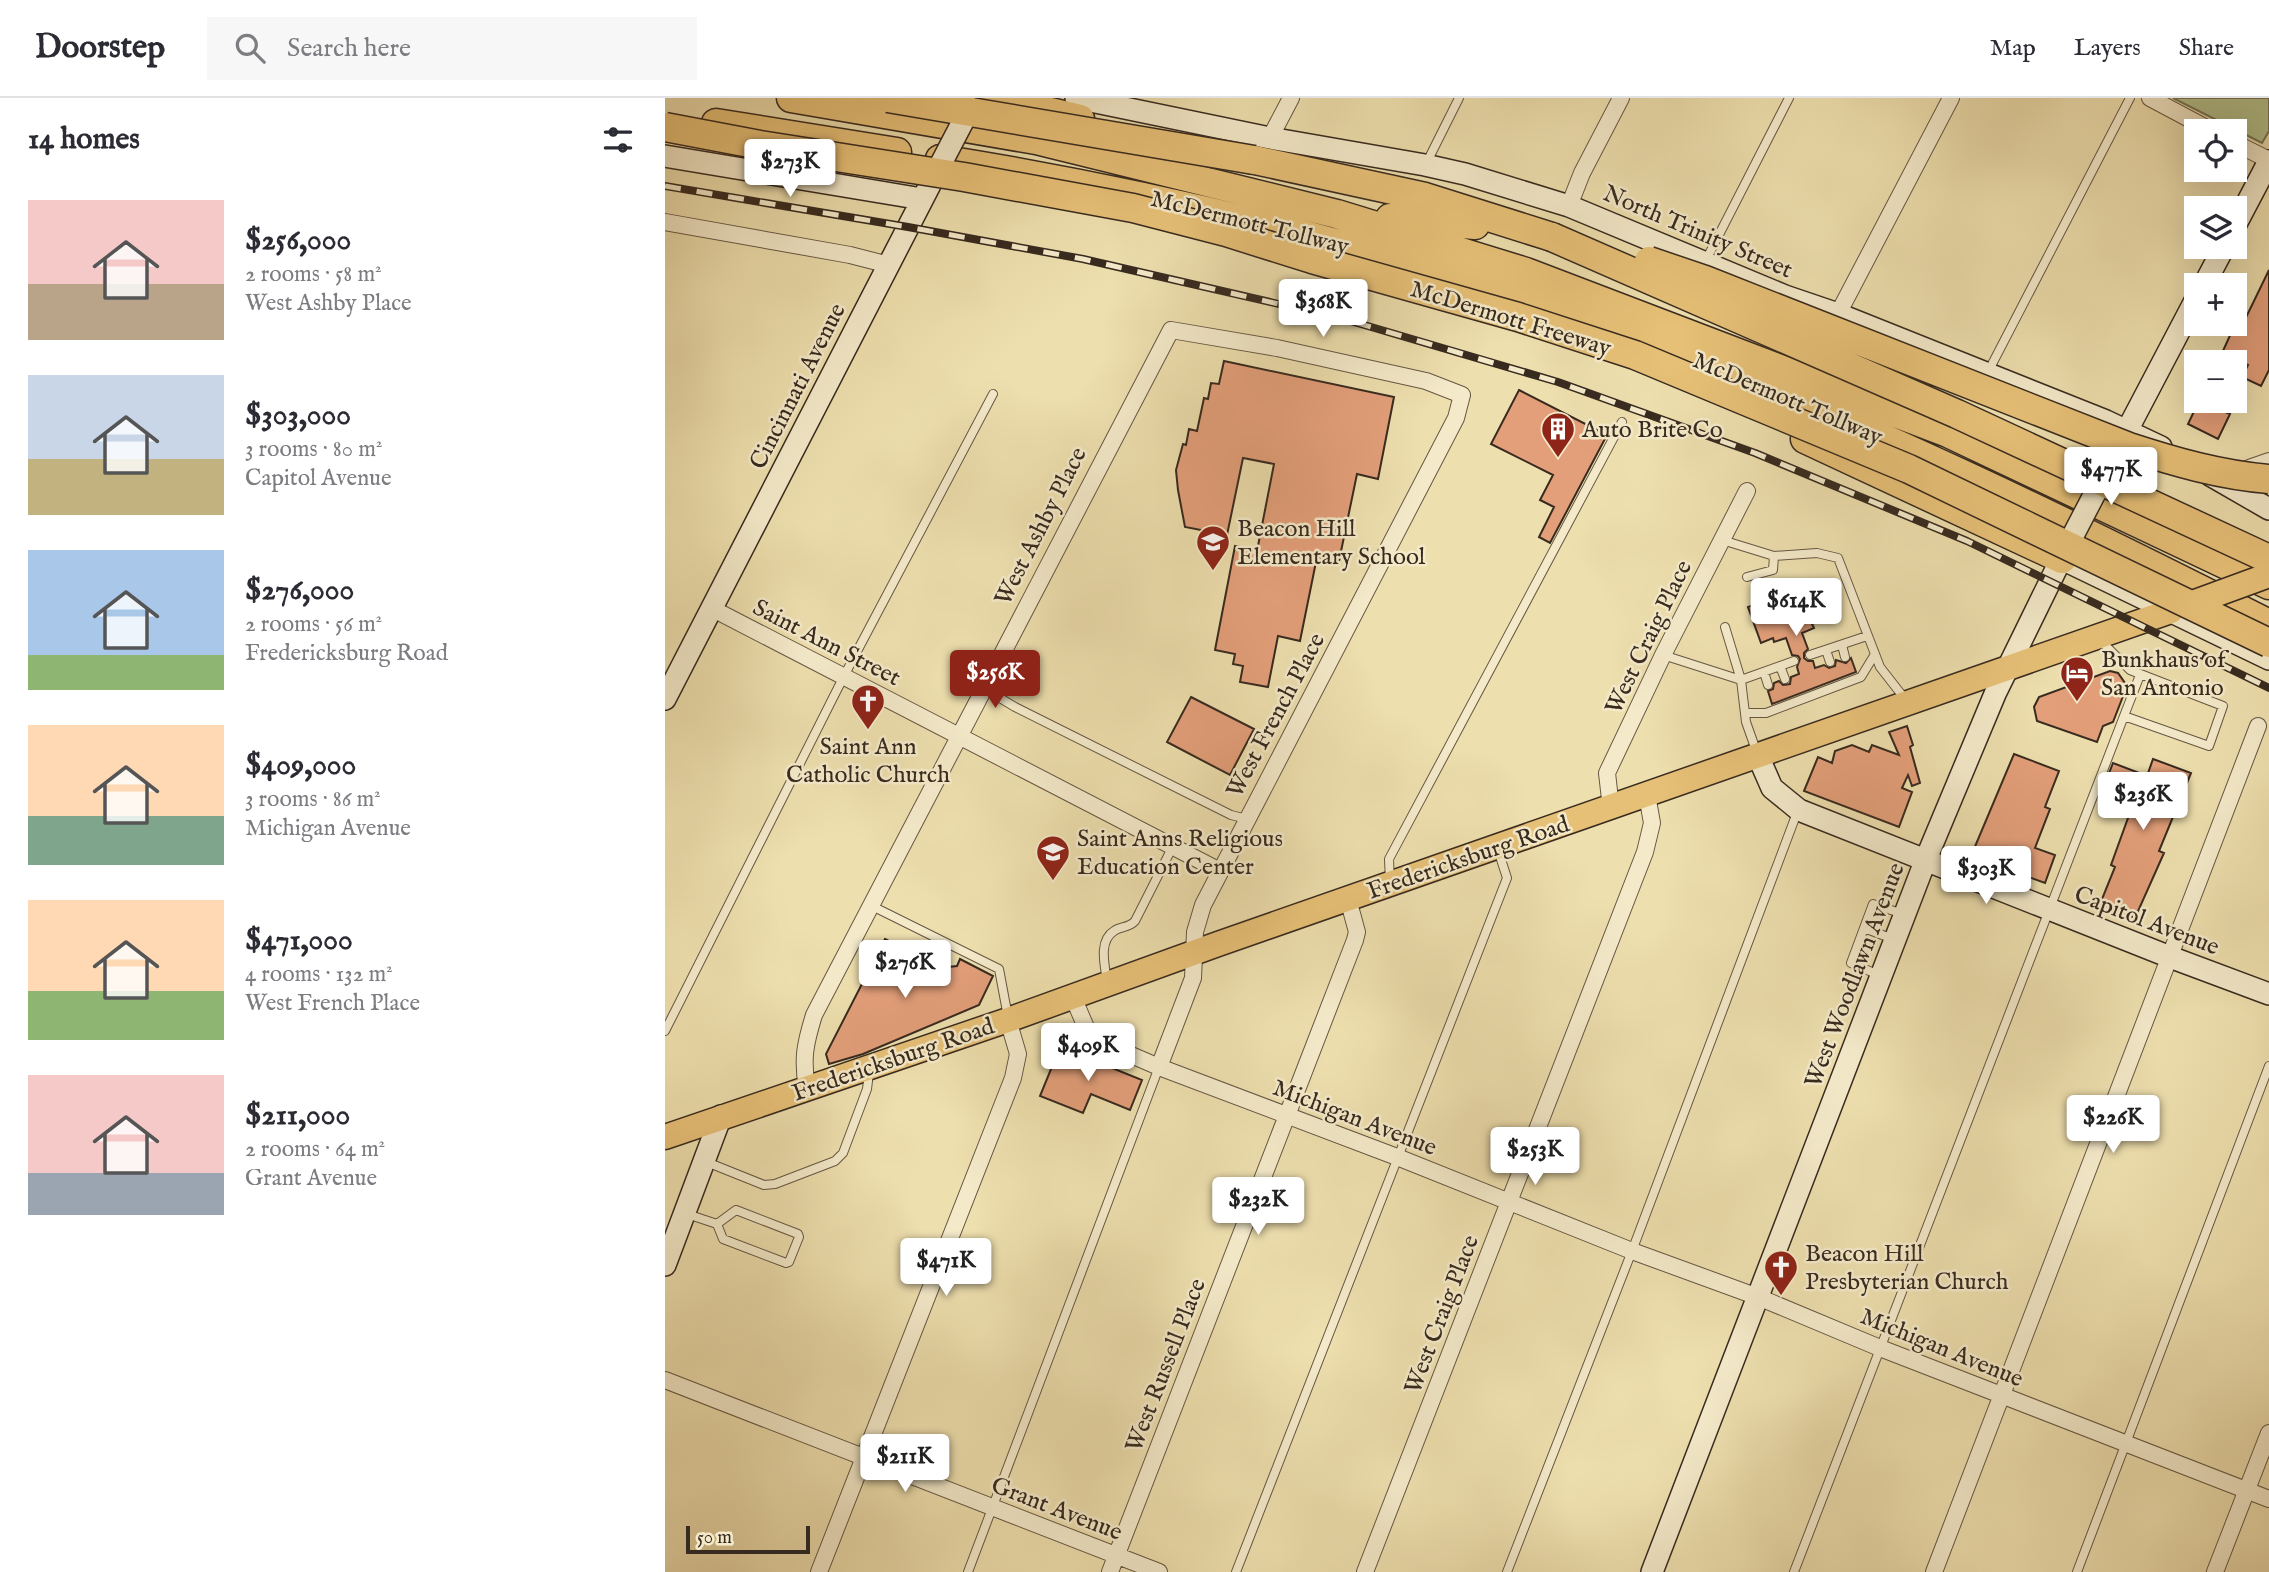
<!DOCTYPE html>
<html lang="en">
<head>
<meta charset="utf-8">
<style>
  body { margin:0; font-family:"IM FELL English",serif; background:#f7f7f7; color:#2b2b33; height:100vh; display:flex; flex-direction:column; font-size:26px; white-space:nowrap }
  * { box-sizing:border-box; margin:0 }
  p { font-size:23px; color:#7c7c81 }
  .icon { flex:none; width:38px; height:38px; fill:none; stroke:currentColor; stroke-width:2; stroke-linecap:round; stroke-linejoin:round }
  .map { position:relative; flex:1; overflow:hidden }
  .drawer { display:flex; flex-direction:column; background:#fff; width:665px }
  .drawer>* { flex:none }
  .controls { position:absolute; left:1519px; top:21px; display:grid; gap:14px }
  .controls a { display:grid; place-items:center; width:63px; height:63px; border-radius:0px; background:#fff; box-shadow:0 7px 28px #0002; font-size:35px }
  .scale { position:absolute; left:21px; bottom:18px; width:124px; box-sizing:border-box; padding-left:7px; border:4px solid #372a1f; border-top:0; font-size:19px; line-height:24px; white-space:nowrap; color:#372a1f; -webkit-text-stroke:5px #f4eaca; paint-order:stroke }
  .price { position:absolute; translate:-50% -60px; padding:0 16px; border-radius:7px; background:#fff; color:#222; font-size:23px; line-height:46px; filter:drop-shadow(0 2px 4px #0008) }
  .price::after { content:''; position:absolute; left:50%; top:42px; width:21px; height:16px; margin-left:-10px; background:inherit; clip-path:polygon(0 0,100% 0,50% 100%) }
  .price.active { background:#8f2418; color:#fff }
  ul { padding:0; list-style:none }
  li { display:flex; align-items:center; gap:21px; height:175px; padding:0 28px }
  li span { display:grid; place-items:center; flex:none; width:196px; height:140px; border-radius:0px; color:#555 }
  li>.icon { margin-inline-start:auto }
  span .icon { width:84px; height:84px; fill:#fffc; stroke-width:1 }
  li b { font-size:30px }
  h2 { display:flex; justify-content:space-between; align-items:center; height:84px; padding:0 28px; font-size:30px }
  header { display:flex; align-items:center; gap:42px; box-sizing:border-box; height:98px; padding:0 35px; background:#fff; border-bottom:2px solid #e1e1e2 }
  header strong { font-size:33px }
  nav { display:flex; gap:38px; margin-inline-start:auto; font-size:24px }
  .search { width:490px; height:63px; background:#f7f7f7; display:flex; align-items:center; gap:18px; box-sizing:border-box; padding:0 24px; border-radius:0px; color:#7c7c81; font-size:26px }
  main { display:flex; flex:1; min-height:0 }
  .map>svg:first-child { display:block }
  .green { fill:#b3c38f; stroke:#757657; stroke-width:2 }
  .building { fill:#e39f7a; stroke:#372a1f; stroke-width:2 }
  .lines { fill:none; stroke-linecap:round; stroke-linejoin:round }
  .lane-casing { stroke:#655743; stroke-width:10 }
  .street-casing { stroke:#655743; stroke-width:18 }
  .secondary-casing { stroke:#372a1f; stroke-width:24 }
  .primary-casing { stroke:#372a1f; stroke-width:27 }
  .highway-casing { stroke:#372a1f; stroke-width:31 }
  .lane { stroke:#f4eaca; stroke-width:8 }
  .street { stroke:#f4eaca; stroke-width:16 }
  .secondary { stroke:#f4eaca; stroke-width:21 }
  .primary { stroke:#e7c077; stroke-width:24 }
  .highway { stroke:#e7c077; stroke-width:28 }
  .rail-casing { stroke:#372a1f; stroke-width:8 }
  .rail { stroke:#f4eaca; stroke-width:5; stroke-dasharray:16; stroke-linecap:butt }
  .secondary-bridge-casing { stroke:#372a1f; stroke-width:24; stroke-linecap:butt }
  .primary-bridge-casing { stroke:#372a1f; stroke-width:27; stroke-linecap:butt }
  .highway-bridge-casing { stroke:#372a1f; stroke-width:31; stroke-linecap:butt }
  .secondary-bridge { stroke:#f4eaca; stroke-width:21 }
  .primary-bridge { stroke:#e7c077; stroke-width:24 }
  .highway-bridge { stroke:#e7c077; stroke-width:28 }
  .labels { text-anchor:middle; stroke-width:5; stroke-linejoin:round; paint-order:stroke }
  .street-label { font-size:24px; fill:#372a1f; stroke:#f4eaca }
  .poi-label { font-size:24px; fill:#372a1f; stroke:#f4eaca; text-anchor:start }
</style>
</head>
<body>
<header>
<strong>Doorstep</strong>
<div class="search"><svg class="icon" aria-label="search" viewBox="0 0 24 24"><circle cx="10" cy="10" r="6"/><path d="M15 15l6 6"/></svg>Search here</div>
<nav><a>Map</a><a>Layers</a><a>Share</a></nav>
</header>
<main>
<section class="drawer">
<h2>14 homes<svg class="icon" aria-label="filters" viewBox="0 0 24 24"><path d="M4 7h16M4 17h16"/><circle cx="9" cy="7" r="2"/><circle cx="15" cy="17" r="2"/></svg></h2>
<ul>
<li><span style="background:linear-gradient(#f6c9c9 60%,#b9a48a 0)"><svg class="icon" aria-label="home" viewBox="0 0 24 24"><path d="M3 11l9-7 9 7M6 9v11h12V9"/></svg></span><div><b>$256,000</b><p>2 rooms · 58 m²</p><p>West Ashby Place</p></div></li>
<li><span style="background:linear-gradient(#c9d6e8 60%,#c2b280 0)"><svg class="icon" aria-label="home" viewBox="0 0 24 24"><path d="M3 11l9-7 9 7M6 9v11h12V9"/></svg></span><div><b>$303,000</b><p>3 rooms · 80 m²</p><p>Capitol Avenue</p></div></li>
<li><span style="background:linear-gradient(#a9c7e8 75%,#8fb573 0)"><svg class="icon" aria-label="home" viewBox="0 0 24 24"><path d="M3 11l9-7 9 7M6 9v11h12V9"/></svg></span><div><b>$276,000</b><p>2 rooms · 56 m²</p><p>Fredericksburg Road</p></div></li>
<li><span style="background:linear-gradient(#ffd9b3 65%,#7fa58c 0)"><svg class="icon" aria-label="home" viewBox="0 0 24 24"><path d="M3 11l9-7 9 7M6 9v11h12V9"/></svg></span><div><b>$409,000</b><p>3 rooms · 86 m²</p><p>Michigan Avenue</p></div></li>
<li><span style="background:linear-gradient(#ffd9b3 65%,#8fb573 0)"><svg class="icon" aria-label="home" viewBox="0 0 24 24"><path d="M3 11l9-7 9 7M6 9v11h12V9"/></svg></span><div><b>$471,000</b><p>4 rooms · 132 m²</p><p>West French Place</p></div></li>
<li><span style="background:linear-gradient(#f6c9c9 70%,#9aa5b1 0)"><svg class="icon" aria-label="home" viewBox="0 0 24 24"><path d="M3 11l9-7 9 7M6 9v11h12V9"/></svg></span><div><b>$211,000</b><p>2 rooms · 64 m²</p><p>Grant Avenue</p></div></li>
</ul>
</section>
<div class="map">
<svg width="1604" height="1474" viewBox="0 0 1604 1474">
  <rect width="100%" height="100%" fill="#eedfae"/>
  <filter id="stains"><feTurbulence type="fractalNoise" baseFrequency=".00286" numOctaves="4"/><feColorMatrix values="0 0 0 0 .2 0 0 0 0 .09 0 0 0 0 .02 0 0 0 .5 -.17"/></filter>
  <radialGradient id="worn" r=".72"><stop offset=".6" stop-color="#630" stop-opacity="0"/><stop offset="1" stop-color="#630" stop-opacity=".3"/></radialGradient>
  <path class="green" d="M 1508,0 L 1604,0 L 1604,33 L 1597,45 Z"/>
  <path class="building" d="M 1604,172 L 1604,272 L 1596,288 L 1577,279 L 1583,267 L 1557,255 L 1567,233 L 1573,236 Z
    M 559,263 L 729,299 L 713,381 L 692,376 L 674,463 L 652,459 L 635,543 L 613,538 L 603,589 L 575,584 L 578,568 L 568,566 L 570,556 L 550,552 L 570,448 L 592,453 L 609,366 L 578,360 L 562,437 L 520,429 L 513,392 L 511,372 L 518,346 L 521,347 L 524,331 L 532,333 L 539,300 L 543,301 L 546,285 L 554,286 Z
    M 854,292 L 942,337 L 885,445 L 874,439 L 889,409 L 875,402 L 888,377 L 826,346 Z
    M 1534,303 L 1565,316 L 1553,341 L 1523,326 Z
    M 1149,485 L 1161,521 L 1147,526 L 1149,530 L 1137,535 L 1143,551 L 1139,555 L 1139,560 L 1143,563 L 1148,563 L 1150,570 L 1159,567 L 1164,570 L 1170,568 L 1171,562 L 1181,565 L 1186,560 L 1191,574 L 1107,606 L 1103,593 L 1108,591 L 1109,585 L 1114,583 L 1118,587 L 1125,586 L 1126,579 L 1134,576 L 1132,569 L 1135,561 L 1133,558 L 1127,557 L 1121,540 L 1109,544 L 1108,540 L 1096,545 L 1083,509 Z
    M 1445,573 L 1453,575 L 1462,588 L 1448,624 L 1438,628 L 1432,644 L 1372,623 L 1369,609 L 1374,599 Z
    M 526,599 L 589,631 L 565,677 L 502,644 Z
    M 1242,628 L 1248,647 L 1245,649 L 1255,685 L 1247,688 L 1243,677 L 1237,690 L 1247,694 L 1234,729 L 1139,693 L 1153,659 L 1167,665 L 1170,653 L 1187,647 L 1204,654 L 1207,647 L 1234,657 L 1224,634 Z
    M 1349,656 L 1394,673 L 1380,709 L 1385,711 L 1370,750 L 1390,757 L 1380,785 L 1306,758 Z
    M 1488,661 L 1526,675 L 1494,753 L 1499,755 L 1470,820 L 1435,806 L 1450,769 L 1446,767 L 1472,695 L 1441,683 L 1448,665 L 1482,678 Z
    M 220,841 L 274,870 L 292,868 L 295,861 L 328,878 L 314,907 L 198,956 L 164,966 L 161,956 Z
    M 395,949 L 477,982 L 465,1012 L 426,996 L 418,1015 L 375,998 Z"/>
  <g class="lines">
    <g class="lane-casing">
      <path id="lane" d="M 761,66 L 794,0
        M 1040,164 L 1124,0
        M 1323,274 L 1465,0
        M 1057,442 L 1109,458 L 1152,455 L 1173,460 L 1215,569 L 1240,601
        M 1082,479 L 1108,472 L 1109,458
        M 1060,529 L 1076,582 L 1129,563
        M 1436,543 L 1465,572 L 1558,608 L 1544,648 L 1459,618 L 1475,577
        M 1177,547 L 1180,559
        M 1161,552 L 1165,564
        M 998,557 L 1076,582 L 1081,624 L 1092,655
        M 1145,557 L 1202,538
        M 1115,568 L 1120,581
        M 1099,574 L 1103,587
        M 320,591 L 350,609 L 566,717 L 582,721
        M 1080,615 L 1101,615 L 1196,579 L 1210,556
        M 725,784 L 724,761 L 957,324
        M 207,808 L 334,871 L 343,919
        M 1199,830 L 1228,841
        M 1216,878 L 1186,865 L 1208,806 L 1238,816
        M 442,883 C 440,868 433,843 449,833 C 456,828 464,830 470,823 L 508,748
        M 0,933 L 179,578 L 328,296
        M 39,1063 L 99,1087 L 110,1086 L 170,1063 L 178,1055 L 202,991 L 204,975
        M 22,1116 L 52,1126 L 58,1141 L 121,1165 L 124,1164 L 134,1139 L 133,1136 L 71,1112 L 52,1126
        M 303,1474 L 494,969
        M 571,1474 L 842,780 L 833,752
        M 842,1474 L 967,1153 L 1133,712
        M 1129,1474 L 1459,618
        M 1412,1474 L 1604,968"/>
    </g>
    <g class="street-casing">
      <path id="street" d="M 1485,0 L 1547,33
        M 605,40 L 626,0
        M 1570,45 L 1604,62
        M 904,108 L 917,75 L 956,0
        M 0,124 L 185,157 L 224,167
        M 1173,216 L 1286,0
        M 1577,381 L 1584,370 L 1604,363
        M 46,510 L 555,773
        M 946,710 L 942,675 L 998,557 L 1082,393
        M 408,899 L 423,934 L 436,944 L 494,969 L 732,1059 L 967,1153 L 1093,1199 L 1215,1250 L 1604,1401
        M 142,990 C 137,961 140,946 149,917 L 506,232 L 612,250 L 761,283 L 797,297 L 791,320 L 538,807 L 530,834 L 528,880 L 494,969
        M 0,1282 L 494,1474
        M 154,1474 L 348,980 L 353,956 L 343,922
        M 445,1474 L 690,842 L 692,834 L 683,801
        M 700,1474 L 980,754 L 987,725 L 982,697
        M 1269,1474 L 1593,628
        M 1550,1474 L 1604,1335"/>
    </g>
    <g class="secondary-casing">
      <path id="secondary" d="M 411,0 L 605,40 L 760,67 L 800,76 L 904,108 L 1120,198 L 1173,216 L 1441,323 L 1496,349
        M 0,58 L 257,101
        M 1570,128 L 1604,63
        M 1539,187 L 1559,149
        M 1456,344 L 1531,201
        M 1545,377 L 1604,411
        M 1397,461 L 1604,561
        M 0,601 L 270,77
        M 1093,658 L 1107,690 L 1134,712 L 1505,859 L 1604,896
        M 0,1167 L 56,1018
        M 987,1474 L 1261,761 L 1330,596 L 1402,449"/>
    </g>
    <g class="primary-casing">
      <path id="primary" d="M 0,1039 L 343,922 L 553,846 L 1506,513"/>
    </g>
    <g class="highway-casing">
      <path id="highway" d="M 126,0 L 371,42 L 672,116 L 861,174 L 1283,335 L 1604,487
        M 326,0 L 415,21
        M 51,25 L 232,54
        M 567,57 L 760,99 L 887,139
        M 275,61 C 535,103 790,169 1037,262 C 1079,278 1120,298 1161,315 C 1312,380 1458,452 1604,526
        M 725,120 L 810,127
        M 1140,341 L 1397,461"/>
    </g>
    <use href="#lane" class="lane"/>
    <use href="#street" class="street"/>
    <use href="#secondary" class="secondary"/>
    <use href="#primary" class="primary"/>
    <use href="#highway" class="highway"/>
    <g class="rail-casing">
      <path id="rail" d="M 0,88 L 243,129 L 418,161 L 679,221 L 893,284 L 1090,355 L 1302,443 L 1604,590"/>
    </g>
    <use href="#rail" class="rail"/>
    <g class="secondary-bridge-casing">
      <path id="secondary-bridge" d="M 270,77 L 305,10
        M 1402,449 L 1454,349"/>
    </g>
    <g class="primary-bridge-casing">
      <path id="primary-bridge" d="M 1522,507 L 1604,477"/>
    </g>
    <g class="highway-bridge-casing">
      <path id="highway-bridge" d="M 223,0 L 589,62
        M 0,29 L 95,47 L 299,79 L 468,110 L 561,134 L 647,161 L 853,219 L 970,257 L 1244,371 L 1604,545
        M 887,139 L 1292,316 L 1604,461
        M 984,163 L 1040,182 L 1464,349 C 1510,364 1555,377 1604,381"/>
    </g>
    <use href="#secondary-bridge" class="secondary-bridge"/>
    <use href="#primary-bridge" class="primary-bridge"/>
    <use href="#highway-bridge" class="highway-bridge"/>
  </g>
  <defs>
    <g id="building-pin" transform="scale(1.75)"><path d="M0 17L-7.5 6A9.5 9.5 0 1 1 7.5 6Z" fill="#8f2418" stroke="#f4eaca"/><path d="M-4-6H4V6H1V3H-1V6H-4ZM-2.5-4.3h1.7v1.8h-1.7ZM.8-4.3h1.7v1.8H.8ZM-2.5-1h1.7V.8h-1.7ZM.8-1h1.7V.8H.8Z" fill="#fff"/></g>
    <g id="school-pin" transform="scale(1.75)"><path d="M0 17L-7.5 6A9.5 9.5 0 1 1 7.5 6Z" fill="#8f2418" stroke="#f4eaca"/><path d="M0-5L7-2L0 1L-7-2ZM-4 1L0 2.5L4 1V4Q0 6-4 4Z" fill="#fff"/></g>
    <g id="hotel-pin" transform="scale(1.75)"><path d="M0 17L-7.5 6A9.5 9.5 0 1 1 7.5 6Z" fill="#8f2418" stroke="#f4eaca"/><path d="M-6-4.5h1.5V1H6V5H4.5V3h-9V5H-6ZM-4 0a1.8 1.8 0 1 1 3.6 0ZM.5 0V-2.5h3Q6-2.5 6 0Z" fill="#fff"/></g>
    <g id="church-pin" transform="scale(1.75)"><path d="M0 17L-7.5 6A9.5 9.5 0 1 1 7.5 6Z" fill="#8f2418" stroke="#f4eaca"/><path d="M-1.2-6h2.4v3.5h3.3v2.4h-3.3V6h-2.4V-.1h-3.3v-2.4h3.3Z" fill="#fff"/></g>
  </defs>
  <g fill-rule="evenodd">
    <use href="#building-pin" x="893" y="331"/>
    <use href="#school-pin" x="548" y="444"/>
    <use href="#hotel-pin" x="1412" y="575"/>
    <use href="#church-pin" x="203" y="603"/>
    <use href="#school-pin" x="388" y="754"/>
    <use href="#church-pin" x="1116" y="1169"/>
  </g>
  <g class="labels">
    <g class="street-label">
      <text transform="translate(585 124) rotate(14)" y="8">McDermott Tollway</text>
      <text transform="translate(1033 133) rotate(23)" y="8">North Trinity Street</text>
      <text transform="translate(846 220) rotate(17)" y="8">McDermott Freeway</text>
      <text transform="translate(132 288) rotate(-63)" y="8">Cincinnati Avenue</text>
      <text transform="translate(1123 300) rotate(23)" y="8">McDermott Tollway</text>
      <text transform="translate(375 428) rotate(-63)" y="8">West Ashby Place</text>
      <text transform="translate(983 539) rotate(-64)" y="8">West Craig Place</text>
      <text transform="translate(162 544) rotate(27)" y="8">Saint Ann Street</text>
      <text transform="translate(610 617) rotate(-62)" y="8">West French Place</text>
      <text transform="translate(803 759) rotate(-19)" y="8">Fredericksburg Road</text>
      <text transform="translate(1482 822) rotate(21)" y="8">Capitol Avenue</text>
      <text transform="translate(1189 877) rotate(-69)" y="8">West Woodlawn Avenue</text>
      <text transform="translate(228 961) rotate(-19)" y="8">Fredericksburg Road</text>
      <text transform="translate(690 1019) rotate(21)" y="8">Michigan Avenue</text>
      <text transform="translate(776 1216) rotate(-69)" y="8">West Craig Place</text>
      <text transform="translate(1277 1249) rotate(22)" y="8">Michigan Avenue</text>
      <text transform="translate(500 1267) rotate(-69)" y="8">West Russell Place</text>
      <text transform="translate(392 1410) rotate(21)" y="8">Grant Avenue</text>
    </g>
    <g class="poi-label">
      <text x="917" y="339">Auto Brite Co</text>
      <text x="572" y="438">Beacon Hill<tspan x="572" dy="28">Elementary School</tspan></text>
      <text x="1436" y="569">Bunkhaus of<tspan x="1436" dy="28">San Antonio</tspan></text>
      <text x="203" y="656" text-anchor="middle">Saint Ann<tspan x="203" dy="28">Catholic Church</tspan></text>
      <text x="412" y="748">Saint Anns Religious<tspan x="412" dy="28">Education Center</tspan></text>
      <text x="1140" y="1163">Beacon Hill<tspan x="1140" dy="28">Presbyterian Church</tspan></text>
    </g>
  </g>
  <rect width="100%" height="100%" filter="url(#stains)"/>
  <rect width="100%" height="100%" fill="url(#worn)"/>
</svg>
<div class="controls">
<a><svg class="icon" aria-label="locate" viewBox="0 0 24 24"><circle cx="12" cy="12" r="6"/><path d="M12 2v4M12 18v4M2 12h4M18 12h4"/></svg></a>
<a><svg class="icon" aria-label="layers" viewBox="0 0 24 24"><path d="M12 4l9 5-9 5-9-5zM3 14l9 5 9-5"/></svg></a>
<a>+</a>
<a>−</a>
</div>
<div class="scale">50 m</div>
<b class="price" style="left:125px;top:101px">$273K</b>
<b class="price" style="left:658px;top:241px">$368K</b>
<b class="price" style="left:1446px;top:409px">$477K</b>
<b class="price" style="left:1131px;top:540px">$614K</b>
<b class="price active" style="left:330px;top:612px">$256K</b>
<b class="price" style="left:1478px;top:734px">$236K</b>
<b class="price" style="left:1321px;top:808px">$303K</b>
<b class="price" style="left:240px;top:902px">$276K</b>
<b class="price" style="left:423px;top:985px">$409K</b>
<b class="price" style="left:1448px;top:1057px">$226K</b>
<b class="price" style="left:870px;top:1089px">$253K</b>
<b class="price" style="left:593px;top:1139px">$232K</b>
<b class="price" style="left:281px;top:1200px">$471K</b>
<b class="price" style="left:240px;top:1396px">$211K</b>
</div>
</main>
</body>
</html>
